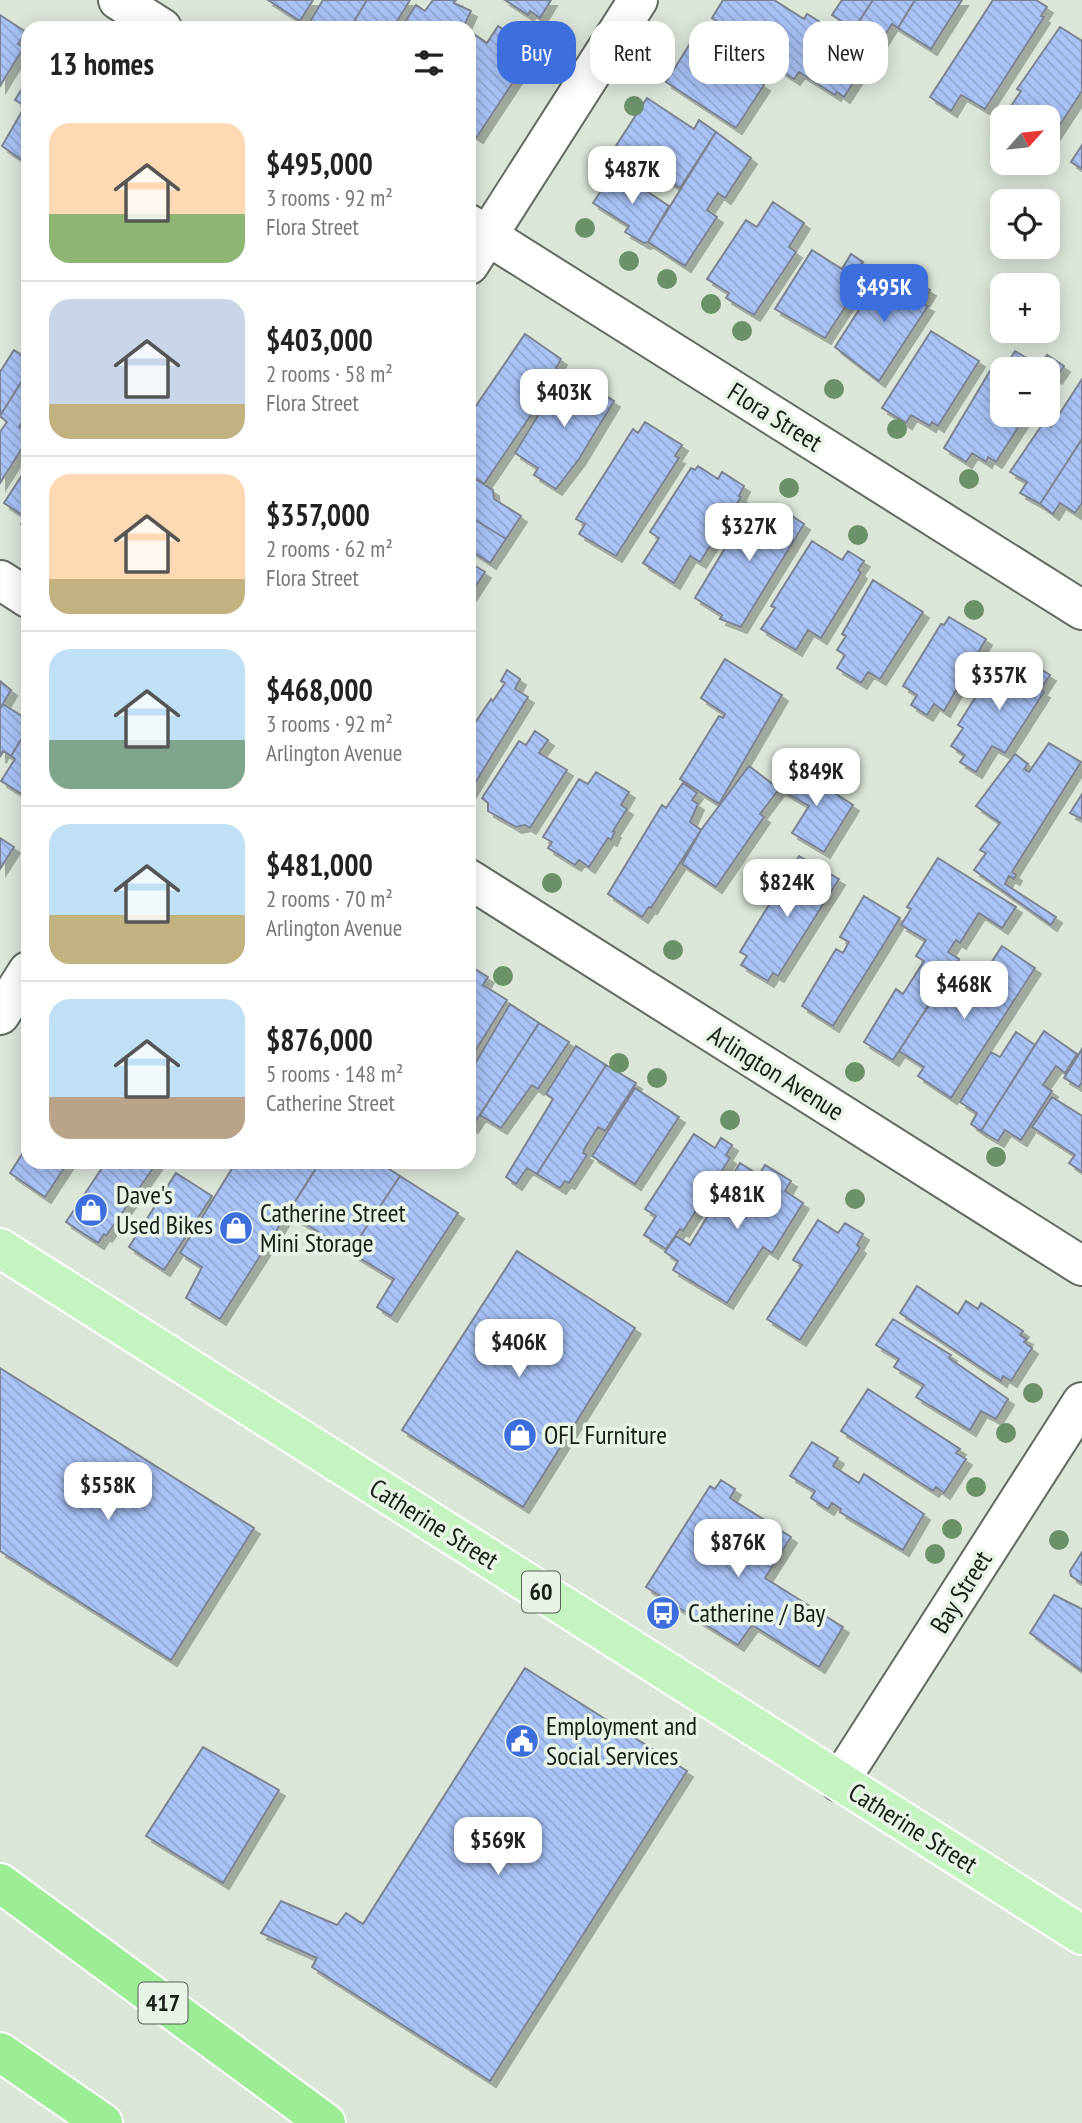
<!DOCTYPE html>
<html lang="en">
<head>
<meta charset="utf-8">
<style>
  body { margin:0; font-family:"PT Sans Narrow",sans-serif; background:#f2f2f2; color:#222; height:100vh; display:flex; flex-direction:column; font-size:26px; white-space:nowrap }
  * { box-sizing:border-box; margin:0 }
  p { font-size:23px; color:#767676 }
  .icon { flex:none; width:38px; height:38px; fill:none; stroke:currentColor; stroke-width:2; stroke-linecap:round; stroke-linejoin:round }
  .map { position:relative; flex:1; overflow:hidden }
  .panel { position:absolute; left:21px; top:21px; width:455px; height:1148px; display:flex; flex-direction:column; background:#fff; border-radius:21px; box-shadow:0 4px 18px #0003 }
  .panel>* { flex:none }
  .guide { position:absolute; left:497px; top:21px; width:480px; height:63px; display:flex; gap:14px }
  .needle { width:46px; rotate:63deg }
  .fabs { position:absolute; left:990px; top:105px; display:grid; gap:14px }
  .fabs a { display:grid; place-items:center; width:70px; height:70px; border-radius:14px; background:#fff; box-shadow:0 4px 18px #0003; font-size:35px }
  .price { position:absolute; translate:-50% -60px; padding:0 16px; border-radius:14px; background:#fff; color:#222; font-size:23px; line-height:46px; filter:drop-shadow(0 2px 4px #0008) }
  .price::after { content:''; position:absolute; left:50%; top:42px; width:21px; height:16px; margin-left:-10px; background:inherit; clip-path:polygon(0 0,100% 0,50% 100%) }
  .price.selected { background:#3c6ede; color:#fff }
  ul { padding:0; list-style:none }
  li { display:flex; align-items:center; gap:21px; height:175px; padding:0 28px }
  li+li { border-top:2px solid #e0e0e0 }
  li span { display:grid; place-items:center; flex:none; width:196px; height:140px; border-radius:21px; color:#555 }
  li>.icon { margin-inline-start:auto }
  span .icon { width:84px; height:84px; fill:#fffc; stroke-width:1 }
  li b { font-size:30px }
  h2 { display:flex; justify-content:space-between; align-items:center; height:84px; padding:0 28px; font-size:30px }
  .chip { padding:0 24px; border-radius:21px; background:#fff; box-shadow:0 4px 18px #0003; font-size:24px; line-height:63px }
  .chip.selected { background:#3c6ede; color:#fff }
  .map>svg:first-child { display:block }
  .building { fill:url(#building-back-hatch); stroke:#7c8390; stroke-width:2; filter:url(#shadow) }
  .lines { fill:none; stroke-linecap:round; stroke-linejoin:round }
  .street-casing { stroke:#606a5f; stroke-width:42 }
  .primary-casing { stroke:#fff; stroke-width:42 }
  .highway-casing { stroke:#fff; stroke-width:42 }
  .street { stroke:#fff; stroke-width:38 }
  .primary { stroke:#c4f4c0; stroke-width:38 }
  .highway { stroke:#9dec96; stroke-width:38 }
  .tree { fill:#6b9169 }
  .labels { text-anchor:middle; stroke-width:7; stroke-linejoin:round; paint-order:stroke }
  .shield { fill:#e8f4e6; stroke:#575e56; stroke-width:2 }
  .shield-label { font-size:24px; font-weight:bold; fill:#191e19 }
  .street-label { font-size:26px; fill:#191e19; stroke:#e8f4e6 }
  .poi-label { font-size:26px; fill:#191e19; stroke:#e8f4e6; text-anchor:start }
</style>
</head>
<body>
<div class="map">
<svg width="1082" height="2123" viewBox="0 0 1082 2123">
  <defs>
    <pattern id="building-back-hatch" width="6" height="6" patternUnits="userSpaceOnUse" patternTransform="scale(1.75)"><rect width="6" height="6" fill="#a9c3f7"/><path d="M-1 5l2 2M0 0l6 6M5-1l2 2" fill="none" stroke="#91a7d3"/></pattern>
    <filter id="shadow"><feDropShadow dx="6" dy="6" stdDeviation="0" flood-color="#0004"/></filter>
  </defs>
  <rect width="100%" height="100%" fill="#dbe6d9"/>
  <path class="building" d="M 268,0 L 313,0 L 300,21 Z
    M 323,0 L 367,0 L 350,28 L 313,28 L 308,25 Z
    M 367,0 L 410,0 L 393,28 L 350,28 Z
    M 433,0 L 456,0 L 454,3 L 471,11 L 463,28 L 401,28 L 416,5 L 425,11 Z
    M 505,0 L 551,0 L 540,18 L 530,11 L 528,15 Z
    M 723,0 L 774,0 L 804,19 L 807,14 L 820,22 L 816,27 L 823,31 L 819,37 L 856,61 L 852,67 L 860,72 L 844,97 L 837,92 L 835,95 L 799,72 L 794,79 L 720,31 L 724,26 L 712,18 Z
    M 842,0 L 873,0 L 854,29 L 832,15 Z
    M 873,0 L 915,0 L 898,28 L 892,24 L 879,44 L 854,29 Z
    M 915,0 L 962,0 L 931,49 L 898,28 Z
    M 993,0 L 1036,0 L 1047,7 L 1041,16 L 1044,17 L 985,109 L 961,95 L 951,111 L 930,97 Z
    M 0,15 L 26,32 L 18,44 L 24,47 L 0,86 Z
    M 498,26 L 530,46 L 519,64 L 523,67 L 477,137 L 469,132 L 469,45 L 475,35 L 487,43 Z
    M 1060,27 L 1082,41 L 1082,91 L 1048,143 L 1048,117 L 1005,115 L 1021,91 L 1017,89 Z
    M 693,39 L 764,85 L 736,128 L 666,82 Z
    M 28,79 L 28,151 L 22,160 L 2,146 L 25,106 L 15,100 Z
    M 647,98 L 694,129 L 699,120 L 716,132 L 680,188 L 634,159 L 631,164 L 612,152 Z
    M 716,132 L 751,158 L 725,198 L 718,193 L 707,210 L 717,217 L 685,266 L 648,242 Z
    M 1082,145 L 1082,169 L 1071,162 Z
    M 615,170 L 669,206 L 648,242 L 644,243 L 625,232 L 629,226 L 593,203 Z
    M 773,202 L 804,223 L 789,247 L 796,252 L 754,315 L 726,298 L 729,293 L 707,279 L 746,220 L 757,227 Z
    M 812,250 L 842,269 L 851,254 L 863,262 L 853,276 L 862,281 L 825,338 L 775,309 Z
    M 897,269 L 930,290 L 922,303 L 928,306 L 879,381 L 835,347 L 873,288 L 882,294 Z
    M 931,331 L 979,361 L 938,426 L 932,422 L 930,426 L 911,415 L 906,423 L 882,408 Z
    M 525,334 L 561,359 L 556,368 L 561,371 L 484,484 L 469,474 L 469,416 Z
    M 14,350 L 28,359 L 28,371 L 0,416 L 0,372 Z
    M 1015,351 L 1040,366 L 1047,355 L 1064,366 L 1056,378 L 1048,373 L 1048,369 L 1004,369 Z
    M 566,370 L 614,401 L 579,459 L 556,489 L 534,475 L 538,468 L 515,453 Z
    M 28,371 L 28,414 L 19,427 L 28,433 L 28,439 L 0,483 L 0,432 L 7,422 L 0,416 Z
    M 990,371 L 999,377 L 1003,371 L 1003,415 L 1026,415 L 996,462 L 988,457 L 986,462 L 972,453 L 966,462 L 944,448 Z
    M 1082,379 L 1082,439 L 1040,504 L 1020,493 L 1027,482 L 1010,472 L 1044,422 L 1051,427 Z
    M 645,422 L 682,445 L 675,456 L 679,458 L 616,556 L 579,534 L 585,524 L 576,519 L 633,429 L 638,433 Z
    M 1082,439 L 1082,503 L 1075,513 L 1060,503 L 1053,514 L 1040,504 Z
    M 28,466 L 28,529 L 21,524 L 25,517 L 4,503 Z
    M 698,466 L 718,479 L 722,472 L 744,486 L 739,496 L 741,497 L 700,562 L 690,556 L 674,583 L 643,563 L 659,538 L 650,532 L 691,468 L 695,470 Z
    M 469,475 L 493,490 L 494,499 L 521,516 L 506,539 L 469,516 Z
    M 751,505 L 757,509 L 759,505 L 779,517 L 783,510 L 804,524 L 741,627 L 720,619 L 722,615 L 695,598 Z
    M 469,516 L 506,539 L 490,563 L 469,549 Z
    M 812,541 L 842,560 L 848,551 L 864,561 L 858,570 L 861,573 L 821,638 L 808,630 L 796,650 L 761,629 L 775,608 L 771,606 Z
    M 469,562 L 485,572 L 470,595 L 469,595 Z
    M 873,580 L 923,612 L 880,679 L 868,672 L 861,683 L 837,668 L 845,655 L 837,650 L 846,636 L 842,634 Z
    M 949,617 L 986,639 L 944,711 L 934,704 L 927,715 L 911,705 L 917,695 L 903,686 L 941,624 L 944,625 Z
    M 725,659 L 782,695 L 719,804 L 680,779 L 719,716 L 723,718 L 725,714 L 701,698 Z
    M 1029,662 L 1050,675 L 1040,690 L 1044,692 L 1005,753 L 992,746 L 976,772 L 960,762 L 965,755 L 951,746 L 963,728 L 958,725 L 997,663 L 1021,675 Z
    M 507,670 L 520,679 L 515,689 L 528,697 L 469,793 L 469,724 L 473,726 L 491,699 L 493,701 L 505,683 L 501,681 Z
    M 0,681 L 11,690 L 0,709 Z
    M 3,704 L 28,720 L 28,728 L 11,756 L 3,751 L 0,757 L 0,709 Z
    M 28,728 L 28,791 L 25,796 L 1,781 L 15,759 L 11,756 Z
    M 535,731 L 548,740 L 539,753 L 567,770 L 530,828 L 525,825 L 516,827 L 488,811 L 488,803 L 482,798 L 519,741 L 526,745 Z
    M 1049,743 L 1081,762 L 1012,872 L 1016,875 L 1014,879 L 1009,876 L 1005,884 L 1056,917 L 1051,925 L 974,870 L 986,853 L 980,850 L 1000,823 L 976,806 L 1015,754 L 1028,764 L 1024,769 L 1029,772 Z
    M 792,765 L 853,805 L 824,852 L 792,833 L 809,806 L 778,788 Z
    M 749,766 L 779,789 L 760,814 L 764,817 L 716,887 L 682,864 L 701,830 Z
    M 596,772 L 629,792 L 621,805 L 627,809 L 613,831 L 615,832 L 611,840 L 608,838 L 589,867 L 579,860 L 575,865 L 548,848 L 552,842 L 543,837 L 579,779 L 588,784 Z
    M 683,783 L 697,793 L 692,800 L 698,804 L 690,822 L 701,830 L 651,908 L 649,907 L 642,917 L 608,894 L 662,805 L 666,808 Z
    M 1082,794 L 1082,819 L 1070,813 Z
    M 0,838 L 14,847 L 0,869 Z
    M 799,856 L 839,879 L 778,976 L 773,973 L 768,981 L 741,965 L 747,956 L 740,952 Z
    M 938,858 L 1016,907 L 1002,928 L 979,913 L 960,943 L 956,940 L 948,952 L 959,959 L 893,1060 L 864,1042 L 896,989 L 903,994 L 924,961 L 916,956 L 926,940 L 901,925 L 911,909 L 907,907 Z
    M 864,896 L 900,918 L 833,1026 L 802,1006 L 836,949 L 843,953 L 849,942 L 840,937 Z
    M 1002,946 L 1035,968 L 951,1098 L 918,1076 L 924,1067 L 899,1051 L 950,972 L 975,988 Z
    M 475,969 L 488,977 L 483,985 L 507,1000 L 469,1061 L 469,979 Z
    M 510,1004 L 539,1023 L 472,1127 L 469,1126 L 469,1074 Z
    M 539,1023 L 569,1042 L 538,1089 L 532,1085 L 501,1128 L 480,1115 Z
    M 1044,1031 L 1077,1054 L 1065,1073 L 1056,1066 L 1043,1085 L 1052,1091 L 1021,1140 L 1005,1130 L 998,1141 L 981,1131 Z
    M 1016,1032 L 1035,1045 L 981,1131 L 971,1124 L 977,1113 L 960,1102 L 991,1052 L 1000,1057 Z
    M 576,1046 L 606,1065 L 537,1174 L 527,1168 L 516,1184 L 506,1177 L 553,1099 L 546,1094 Z
    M 1082,1049 L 1082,1082 L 1079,1087 L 1064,1078 Z
    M 606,1065 L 636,1083 L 605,1131 L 598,1127 L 585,1148 L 583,1153 L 587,1155 L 569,1183 L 565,1181 L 560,1188 L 537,1174 Z
    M 635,1088 L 679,1117 L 635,1184 L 592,1156 Z
    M 1052,1097 L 1082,1116 L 1082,1172 L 1069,1163 L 1075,1155 L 1032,1127 Z
    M 694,1134 L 715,1148 L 721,1138 L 732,1145 L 726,1155 L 730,1158 L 683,1231 L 680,1229 L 666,1249 L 644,1235 L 656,1216 L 645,1209 Z
    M 28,1145 L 28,1162 L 68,1162 L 45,1197 L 10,1173 Z
    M 106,1162 L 156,1164 L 106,1236 L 104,1234 L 98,1243 L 66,1222 Z
    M 236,1162 L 320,1162 L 220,1319 L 186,1298 L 202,1267 L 180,1253 Z
    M 320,1162 L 378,1162 L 400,1176 L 350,1252 L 288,1213 Z
    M 740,1163 L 759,1175 L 765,1165 L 791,1181 L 785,1191 L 803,1203 L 772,1253 L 763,1247 L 727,1303 L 673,1270 L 678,1261 L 665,1252 L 676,1236 L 690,1245 Z
    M 176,1173 L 212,1196 L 164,1270 L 129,1247 Z
    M 400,1176 L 458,1213 L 391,1316 L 377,1307 L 394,1279 L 350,1252 Z
    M 818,1220 L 838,1233 L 845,1223 L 863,1234 L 857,1245 L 860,1248 L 800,1340 L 767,1319 L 802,1265 L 793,1260 Z
    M 517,1251 L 635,1328 L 523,1507 L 402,1430 Z
    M 917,1286 L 958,1314 L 966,1301 L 978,1309 L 981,1303 L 1023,1331 L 1020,1335 L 1027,1339 L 1024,1342 L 1032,1348 L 1011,1381 L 1003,1376 L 1001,1381 L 900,1313 Z
    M 893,1319 L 951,1355 L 949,1358 L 1008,1399 L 996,1419 L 981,1411 L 970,1430 L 916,1397 L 924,1385 L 894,1367 L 899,1359 L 876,1345 Z
    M 0,1368 L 254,1528 L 171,1660 L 0,1551 Z
    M 868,1389 L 960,1449 L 956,1453 L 966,1459 L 944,1493 L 936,1487 L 933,1491 L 841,1431 Z
    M 812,1442 L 838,1458 L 833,1466 L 859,1483 L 864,1474 L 924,1514 L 903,1550 L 840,1512 L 841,1509 L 832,1503 L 828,1509 L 811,1498 L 815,1491 L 790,1476 Z
    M 721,1480 L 735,1489 L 730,1498 L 791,1537 L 765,1578 L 843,1627 L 819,1667 L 752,1625 L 738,1645 L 646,1587 L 710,1486 L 715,1489 Z
    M 1082,1552 L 1082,1583 L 1071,1576 L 1070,1571 Z
    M 1054,1595 L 1082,1609 L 1082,1671 L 1030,1633 Z
    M 525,1668 L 687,1771 L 490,2081 L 312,1967 L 317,1958 L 261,1933 L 281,1901 L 337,1925 L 346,1913 L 363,1924 Z
    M 203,1747 L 279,1790 L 223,1883 L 146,1836 Z"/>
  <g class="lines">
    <g class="street-casing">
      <path id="street" d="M 118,0 L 162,28
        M 469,224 L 1082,610
        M 469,265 L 638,0
        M 0,580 L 28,598
        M 469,879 L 1082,1266
        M 0,1015 L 28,971
        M 839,1782 L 1082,1402"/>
    </g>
    <g class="primary-casing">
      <path id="primary" d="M 0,1248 L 1082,1935"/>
    </g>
    <g class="highway-casing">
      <path id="highway" d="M 0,1883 L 326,2123
        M 0,2052 L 103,2123"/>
    </g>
    <use href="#street" class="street"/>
    <use href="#primary" class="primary"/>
    <use href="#highway" class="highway"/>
  </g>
  <g class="tree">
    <circle cx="539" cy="45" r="10"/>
    <circle cx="634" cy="106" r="10"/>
    <circle cx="585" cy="228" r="10"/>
    <circle cx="629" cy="261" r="10"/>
    <circle cx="667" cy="279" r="10"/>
    <circle cx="711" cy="304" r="10"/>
    <circle cx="742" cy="331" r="10"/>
    <circle cx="834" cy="389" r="10"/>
    <circle cx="897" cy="429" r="10"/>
    <circle cx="969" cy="479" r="10"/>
    <circle cx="789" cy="488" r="10"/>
    <circle cx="858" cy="535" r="10"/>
    <circle cx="974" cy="610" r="10"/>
    <circle cx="552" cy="883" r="10"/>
    <circle cx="673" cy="950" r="10"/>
    <circle cx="503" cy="976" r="10"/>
    <circle cx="619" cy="1063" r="10"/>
    <circle cx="855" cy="1072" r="10"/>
    <circle cx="657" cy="1078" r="10"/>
    <circle cx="730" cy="1120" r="10"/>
    <circle cx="996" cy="1157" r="10"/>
    <circle cx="855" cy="1199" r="10"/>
    <circle cx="1033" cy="1393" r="10"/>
    <circle cx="1006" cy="1433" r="10"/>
    <circle cx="976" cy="1487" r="10"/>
    <circle cx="952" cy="1529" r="10"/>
    <circle cx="1059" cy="1540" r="10"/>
    <circle cx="935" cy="1554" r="10"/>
  </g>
  <defs>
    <g id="shop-disc" transform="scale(1.75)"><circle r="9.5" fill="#3c6ede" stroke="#e8f4e6"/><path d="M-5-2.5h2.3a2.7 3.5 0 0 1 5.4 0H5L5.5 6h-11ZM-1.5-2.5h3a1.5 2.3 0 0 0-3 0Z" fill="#fff"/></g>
    <g id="bus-disc" transform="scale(1.75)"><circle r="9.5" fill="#3c6ede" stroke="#e8f4e6"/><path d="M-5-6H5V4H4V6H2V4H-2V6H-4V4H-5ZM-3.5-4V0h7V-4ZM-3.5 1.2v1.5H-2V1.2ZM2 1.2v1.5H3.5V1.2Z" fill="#fff"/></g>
    <g id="civic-disc" transform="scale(1.75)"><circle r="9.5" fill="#3c6ede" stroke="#e8f4e6"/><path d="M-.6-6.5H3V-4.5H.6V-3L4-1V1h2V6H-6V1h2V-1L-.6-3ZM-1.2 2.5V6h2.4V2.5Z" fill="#fff"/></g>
  </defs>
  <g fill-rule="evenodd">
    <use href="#shop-disc" x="91" y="1210"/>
    <use href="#shop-disc" x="236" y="1228"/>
    <use href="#shop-disc" x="520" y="1435"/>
    <use href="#bus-disc" x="663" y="1613"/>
    <use href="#civic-disc" x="522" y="1741"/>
  </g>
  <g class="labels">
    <g class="shield">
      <rect x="522" y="1571.5" width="38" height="41" rx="5"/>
      <rect x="138.5" y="1982.5" width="49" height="41" rx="5"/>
    </g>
    <g class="shield-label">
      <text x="541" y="1600">60</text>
      <text x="163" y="2011">417</text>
    </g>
    <g class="street-label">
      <text transform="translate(775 417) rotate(32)" y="9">Flora Street</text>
      <text transform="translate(776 1073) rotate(32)" y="9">Arlington Avenue</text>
      <text transform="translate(434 1524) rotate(32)" y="9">Catherine Street</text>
      <text transform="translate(961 1592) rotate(-58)" y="9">Bay Street</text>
      <text transform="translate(913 1828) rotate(32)" y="9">Catherine Street</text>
    </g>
    <g class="poi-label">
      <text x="116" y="1204">Dave's<tspan x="116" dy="30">Used Bikes</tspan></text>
      <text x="260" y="1222">Catherine Street<tspan x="260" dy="30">Mini Storage</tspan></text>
      <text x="544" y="1444">OFL Furniture</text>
      <text x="688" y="1622">Catherine / Bay</text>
      <text x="546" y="1735">Employment and<tspan x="546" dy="30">Social Services</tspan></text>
    </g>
  </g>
</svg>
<div class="fabs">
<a><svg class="needle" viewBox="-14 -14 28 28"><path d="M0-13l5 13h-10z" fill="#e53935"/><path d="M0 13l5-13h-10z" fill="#767676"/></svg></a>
<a><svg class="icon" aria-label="locate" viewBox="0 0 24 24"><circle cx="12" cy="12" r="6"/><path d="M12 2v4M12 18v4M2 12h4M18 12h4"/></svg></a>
<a>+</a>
<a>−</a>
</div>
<b class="price" style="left:632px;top:206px">$487K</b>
<b class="price selected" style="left:884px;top:324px">$495K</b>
<b class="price" style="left:564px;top:429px">$403K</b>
<b class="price" style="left:749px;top:563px">$327K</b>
<b class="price" style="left:999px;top:712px">$357K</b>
<b class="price" style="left:816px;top:808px">$849K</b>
<b class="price" style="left:787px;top:919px">$824K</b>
<b class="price" style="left:964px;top:1021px">$468K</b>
<b class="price" style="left:737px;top:1231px">$481K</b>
<b class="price" style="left:519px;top:1379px">$406K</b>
<b class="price" style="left:108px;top:1522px">$558K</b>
<b class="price" style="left:738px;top:1579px">$876K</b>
<b class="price" style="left:498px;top:1877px">$569K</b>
<div class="guide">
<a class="chip selected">Buy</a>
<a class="chip">Rent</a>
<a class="chip">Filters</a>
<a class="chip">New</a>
</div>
<section class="panel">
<h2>13 homes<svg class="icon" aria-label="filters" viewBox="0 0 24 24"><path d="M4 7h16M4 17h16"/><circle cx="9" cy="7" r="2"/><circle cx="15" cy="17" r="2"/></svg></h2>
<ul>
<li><span style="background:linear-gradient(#ffd9b3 65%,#8fb573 0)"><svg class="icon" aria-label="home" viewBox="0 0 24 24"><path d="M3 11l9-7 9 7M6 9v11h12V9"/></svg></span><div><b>$495,000</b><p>3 rooms · 92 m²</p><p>Flora Street</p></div></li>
<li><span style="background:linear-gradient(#c9d6e8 75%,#c2b280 0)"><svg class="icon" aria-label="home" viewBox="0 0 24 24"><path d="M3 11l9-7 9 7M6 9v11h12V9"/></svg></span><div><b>$403,000</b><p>2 rooms · 58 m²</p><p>Flora Street</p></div></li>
<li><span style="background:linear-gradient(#ffd9b3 75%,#c2b280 0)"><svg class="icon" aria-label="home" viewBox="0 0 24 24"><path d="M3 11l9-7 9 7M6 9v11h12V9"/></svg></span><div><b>$357,000</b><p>2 rooms · 62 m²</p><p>Flora Street</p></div></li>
<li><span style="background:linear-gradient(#bfe0f5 65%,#7fa58c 0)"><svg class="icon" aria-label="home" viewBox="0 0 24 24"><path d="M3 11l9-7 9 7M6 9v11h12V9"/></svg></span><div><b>$468,000</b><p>3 rooms · 92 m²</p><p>Arlington Avenue</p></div></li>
<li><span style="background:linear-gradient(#bfe0f5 65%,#c2b280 0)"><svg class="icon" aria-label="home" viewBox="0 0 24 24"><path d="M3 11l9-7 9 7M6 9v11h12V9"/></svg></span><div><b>$481,000</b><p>2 rooms · 70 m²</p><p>Arlington Avenue</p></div></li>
<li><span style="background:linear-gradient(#bfe0f5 70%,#b9a48a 0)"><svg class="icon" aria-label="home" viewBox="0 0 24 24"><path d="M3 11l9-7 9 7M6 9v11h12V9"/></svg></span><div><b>$876,000</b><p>5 rooms · 148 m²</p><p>Catherine Street</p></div></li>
</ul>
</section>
</div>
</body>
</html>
